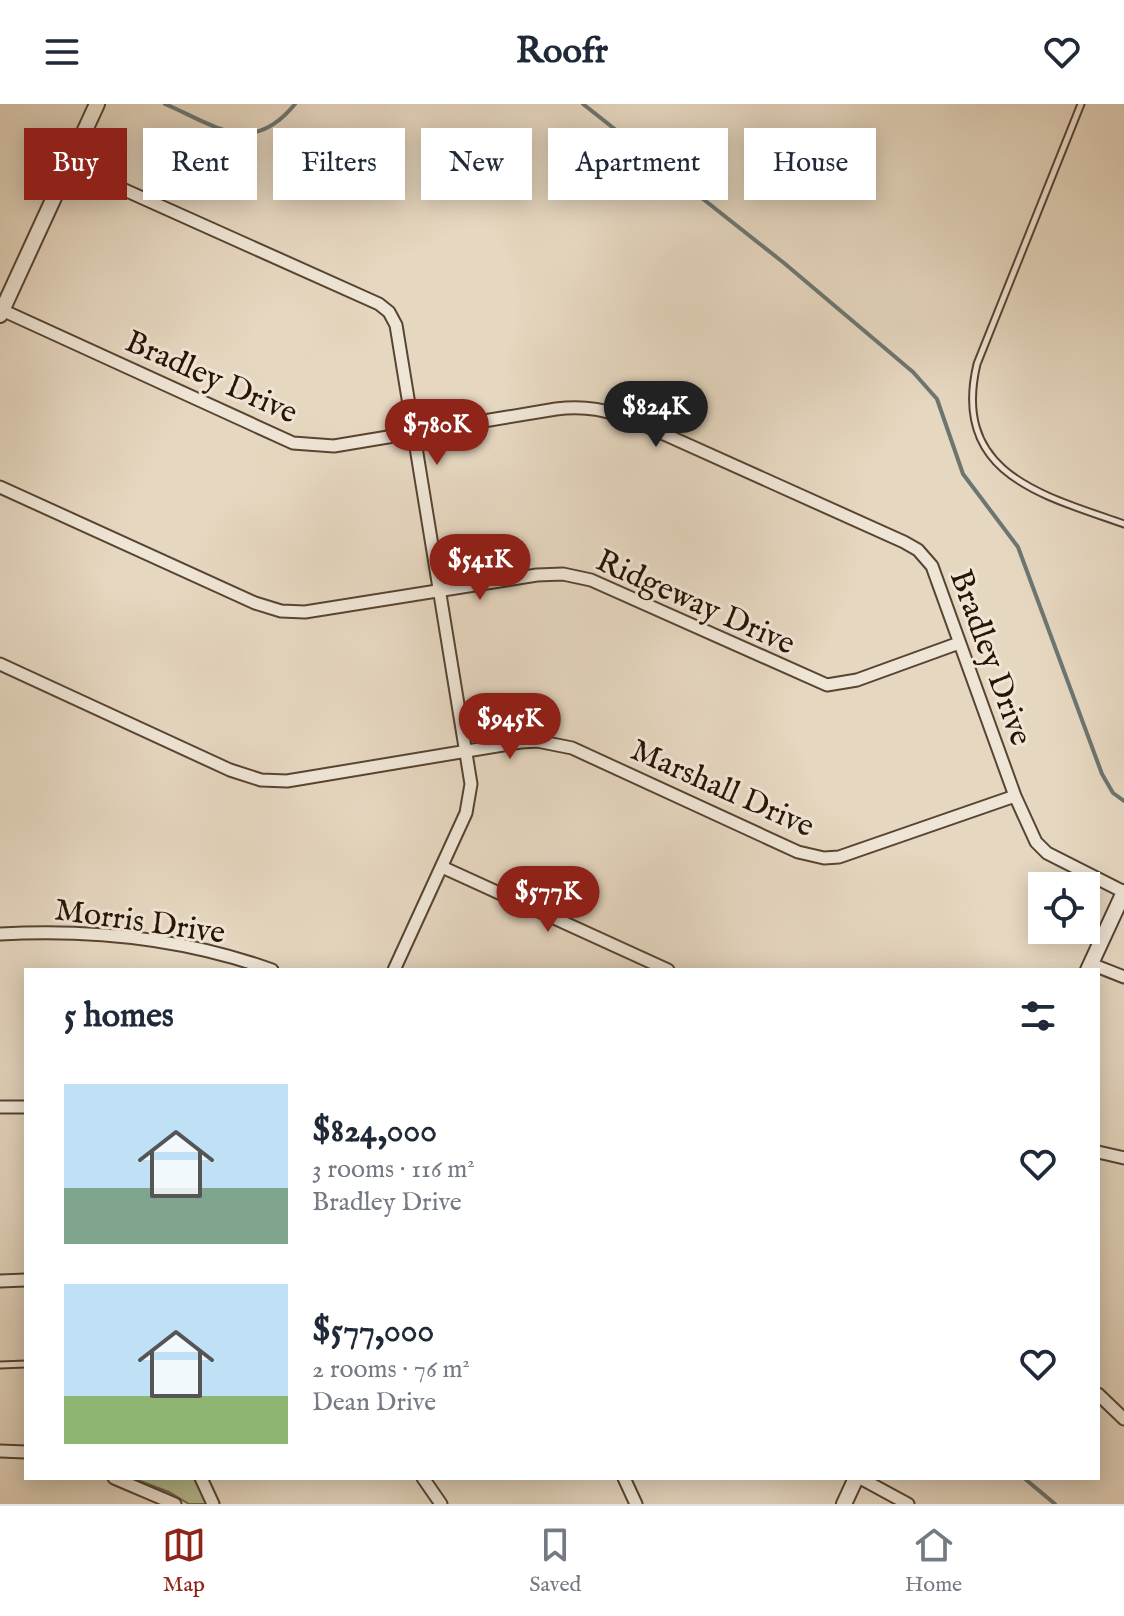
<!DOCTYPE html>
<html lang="en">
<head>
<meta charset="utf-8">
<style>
  body { margin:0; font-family:"IM FELL English",serif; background:#f6f6f7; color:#1f2937; height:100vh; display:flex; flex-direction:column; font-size:30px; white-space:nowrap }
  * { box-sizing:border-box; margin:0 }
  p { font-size:26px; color:#747a83 }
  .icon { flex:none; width:44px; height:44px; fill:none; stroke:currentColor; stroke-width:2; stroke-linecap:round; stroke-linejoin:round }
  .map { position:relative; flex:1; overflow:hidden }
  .side { position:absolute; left:24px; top:864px; width:1076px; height:512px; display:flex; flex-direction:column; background:#fff; border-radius:0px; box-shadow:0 4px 20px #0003 }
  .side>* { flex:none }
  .hud { position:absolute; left:24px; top:24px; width:1076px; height:72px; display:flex; gap:16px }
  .fabs { position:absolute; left:1028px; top:768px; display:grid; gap:16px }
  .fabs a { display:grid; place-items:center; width:72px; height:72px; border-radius:0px; background:#fff; box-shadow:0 4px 20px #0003; font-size:40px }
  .price { position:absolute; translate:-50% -68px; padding:0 18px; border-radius:28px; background:#8f2418; color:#fff; font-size:26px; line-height:52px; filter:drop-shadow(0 2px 4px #0008) }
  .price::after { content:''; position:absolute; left:50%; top:48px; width:24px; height:18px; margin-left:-12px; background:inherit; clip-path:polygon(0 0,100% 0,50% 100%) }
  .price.on { background:#222; color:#fff }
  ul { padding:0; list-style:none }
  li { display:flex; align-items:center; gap:24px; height:200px; padding:0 40px }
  li span { display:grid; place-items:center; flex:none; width:224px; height:160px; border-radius:0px; color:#555 }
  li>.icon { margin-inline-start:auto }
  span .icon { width:96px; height:96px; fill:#fffc; stroke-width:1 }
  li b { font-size:34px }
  h2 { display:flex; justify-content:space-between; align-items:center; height:96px; padding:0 40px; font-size:34px }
  .pill { padding:0 28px; border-radius:0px; background:#fff; box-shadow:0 4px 20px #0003; font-size:28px; line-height:72px }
  .pill.on { background:#8f2418; color:#fff }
  header { display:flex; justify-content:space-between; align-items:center; height:104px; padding:0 40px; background:#fff; font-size:36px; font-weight:800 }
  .tabs { display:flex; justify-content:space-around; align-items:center; height:112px; border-top:2px solid #e0e1e3; background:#fff; font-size:22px; color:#747a83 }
  .tabs a { display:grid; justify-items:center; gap:4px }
  .tabs .on { color:#8f2418 }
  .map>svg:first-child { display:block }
  .green { fill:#b7be91; stroke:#70684a; stroke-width:2 }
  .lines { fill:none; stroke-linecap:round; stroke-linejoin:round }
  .stream { stroke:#6c7671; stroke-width:4 }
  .service-casing { stroke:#584432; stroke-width:9 }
  .minor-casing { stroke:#584432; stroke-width:15 }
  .tertiary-casing { stroke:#584432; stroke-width:18 }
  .service { stroke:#efe5d6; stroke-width:5 }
  .minor { stroke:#efe5d6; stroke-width:11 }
  .tertiary { stroke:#efe5d6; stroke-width:14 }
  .labels { text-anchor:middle; stroke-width:6; stroke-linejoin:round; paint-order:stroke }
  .street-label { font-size:32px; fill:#291303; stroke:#efe5d6 }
</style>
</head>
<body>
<header><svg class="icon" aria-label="menu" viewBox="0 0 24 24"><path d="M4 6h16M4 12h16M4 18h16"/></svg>Roofr<svg class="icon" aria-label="heart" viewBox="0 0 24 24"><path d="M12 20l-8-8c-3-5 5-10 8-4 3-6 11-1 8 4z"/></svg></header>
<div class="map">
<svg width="1124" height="1400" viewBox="0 0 1124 1400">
  <rect width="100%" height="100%" fill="#e6d7c0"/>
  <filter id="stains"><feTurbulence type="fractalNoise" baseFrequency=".0025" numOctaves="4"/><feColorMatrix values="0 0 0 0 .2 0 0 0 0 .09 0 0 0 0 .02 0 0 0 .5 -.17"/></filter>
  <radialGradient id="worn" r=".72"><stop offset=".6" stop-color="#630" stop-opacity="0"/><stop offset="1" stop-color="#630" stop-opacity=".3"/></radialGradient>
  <path class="green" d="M 132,1374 L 196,1374 L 208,1400 L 189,1400 L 169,1388 Z"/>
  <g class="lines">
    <path class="stream" d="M 165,0 C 216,22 252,53 295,0
      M 583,0 L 784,159 L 913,268 L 937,295 L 963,370 L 1018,443 L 1102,670 L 1113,689 L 1124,697
      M 1024,1374 L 1055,1400"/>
    <g class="service-casing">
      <path id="service" d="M 1081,0 L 977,260 C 951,370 1042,391 1124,420
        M 0,1261 L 26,1260"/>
    </g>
    <g class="minor-casing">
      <path id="minor" d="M 69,61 L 379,200 L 389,208 L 396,221 L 471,680 L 466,709 L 394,866
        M 2,206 L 293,339 L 334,342 L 556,305 C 586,301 607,306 635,317 L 904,438 L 918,446 L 932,462 L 1015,692 L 1036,738 L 1047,749 L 1124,788
        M 0,383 L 255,499 L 281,507 L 305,508 L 537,471 L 563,470 L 591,476 L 827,581 L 857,576 L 959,539
        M 0,560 L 230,666 L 261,676 L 287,677 L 521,638 L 537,637 L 572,644 L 798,748 L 824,754 L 839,753 L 1015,692
        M 442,763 L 668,866
        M 0,830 C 91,825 186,835 272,866
        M 1091,860 L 1124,873
        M 0,1003 L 26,1003
        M 1098,1048 L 1124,1054
        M 0,1177 L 26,1176
        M 1098,1290 L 1124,1315
        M 0,1347 L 26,1348
        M 114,1374 L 175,1400
        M 201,1374 L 213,1400
        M 423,1374 L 441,1400
        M 624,1374 L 636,1400
        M 860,1374 L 908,1400"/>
    </g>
    <g class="tertiary-casing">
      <path id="tertiary" d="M 0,211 L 97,0
        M 1088,866 L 1124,788
        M 844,1400 L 856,1374"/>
    </g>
    <use href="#service" class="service"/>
    <use href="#minor" class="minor"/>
    <use href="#tertiary" class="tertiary"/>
  </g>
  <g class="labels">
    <g class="street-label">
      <text transform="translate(212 272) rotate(24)" y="11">Bradley Drive</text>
      <text transform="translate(696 497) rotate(24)" y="11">Ridgeway Drive</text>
      <text transform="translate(992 553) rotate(70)" y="11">Bradley Drive</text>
      <text transform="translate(723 683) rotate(24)" y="11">Marshall Drive</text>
      <text transform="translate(140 816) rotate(8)" y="11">Morris Drive</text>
    </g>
  </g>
  <rect width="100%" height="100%" filter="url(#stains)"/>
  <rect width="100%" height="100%" fill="url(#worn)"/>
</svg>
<div class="fabs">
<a><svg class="icon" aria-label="locate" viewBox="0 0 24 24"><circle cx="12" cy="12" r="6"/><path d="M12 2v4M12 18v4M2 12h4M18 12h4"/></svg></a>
</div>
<b class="price on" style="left:656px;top:345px">$824K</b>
<b class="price" style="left:437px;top:363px">$780K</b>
<b class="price" style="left:480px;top:498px">$541K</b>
<b class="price" style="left:510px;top:657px">$945K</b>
<b class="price" style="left:548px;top:830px">$577K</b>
<div class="hud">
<a class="pill on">Buy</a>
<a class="pill">Rent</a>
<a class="pill">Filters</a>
<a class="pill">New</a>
<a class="pill">Apartment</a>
<a class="pill">House</a>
</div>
<section class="side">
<h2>5 homes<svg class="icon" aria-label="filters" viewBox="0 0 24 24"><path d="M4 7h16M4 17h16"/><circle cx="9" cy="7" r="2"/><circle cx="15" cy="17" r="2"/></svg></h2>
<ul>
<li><span style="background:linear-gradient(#bfe0f5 65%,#7fa58c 0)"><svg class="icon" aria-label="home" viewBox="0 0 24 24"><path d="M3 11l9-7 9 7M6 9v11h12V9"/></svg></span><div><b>$824,000</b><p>3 rooms · 116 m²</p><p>Bradley Drive</p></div><svg class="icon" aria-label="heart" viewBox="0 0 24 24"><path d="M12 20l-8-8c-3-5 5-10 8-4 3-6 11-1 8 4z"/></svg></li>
<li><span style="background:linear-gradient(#bfe0f5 70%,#8fb573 0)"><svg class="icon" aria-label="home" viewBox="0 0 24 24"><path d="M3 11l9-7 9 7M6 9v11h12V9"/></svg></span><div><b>$577,000</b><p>2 rooms · 76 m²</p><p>Dean Drive</p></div><svg class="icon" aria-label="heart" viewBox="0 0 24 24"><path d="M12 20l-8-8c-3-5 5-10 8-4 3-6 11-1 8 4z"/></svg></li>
</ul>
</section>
</div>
<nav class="tabs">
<a class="on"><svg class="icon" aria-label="map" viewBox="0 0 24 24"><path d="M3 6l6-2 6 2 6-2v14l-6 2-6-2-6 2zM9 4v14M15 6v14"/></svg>Map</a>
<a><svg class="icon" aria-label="saved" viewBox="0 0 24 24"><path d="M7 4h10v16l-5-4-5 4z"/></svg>Saved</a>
<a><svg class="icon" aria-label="home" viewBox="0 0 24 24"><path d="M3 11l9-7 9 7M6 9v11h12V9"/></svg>Home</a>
</nav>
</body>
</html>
